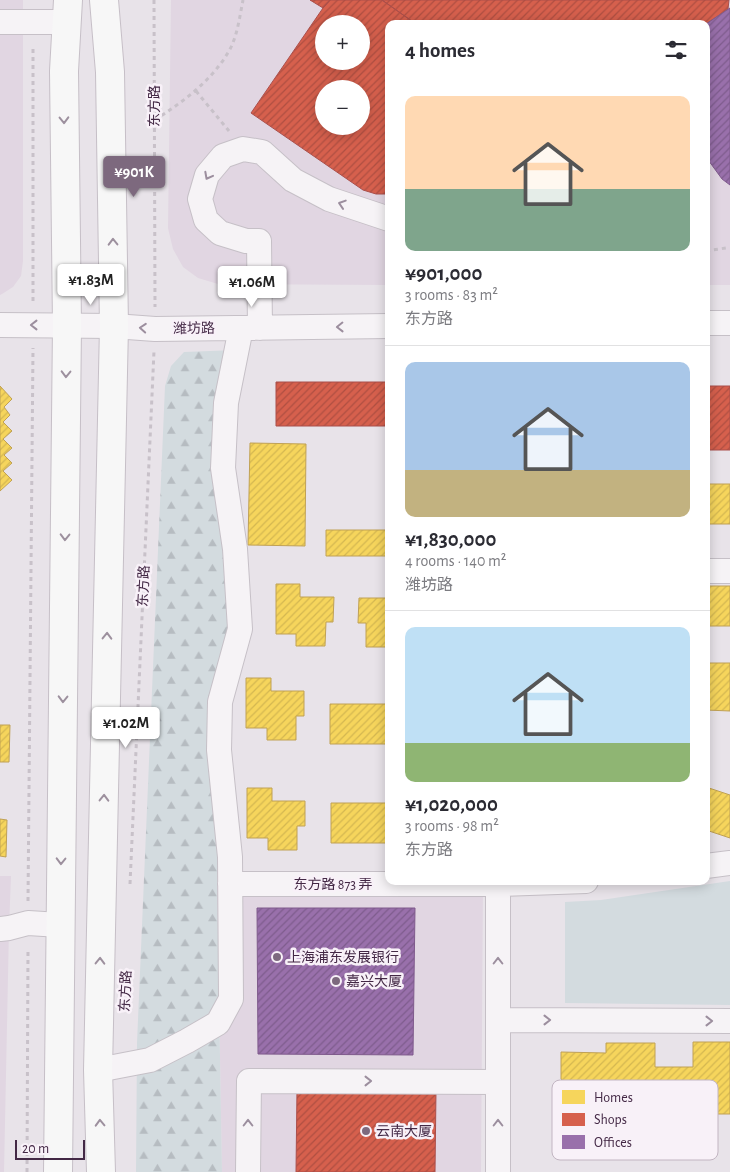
<!DOCTYPE html>
<html lang="en">
<head>
<meta charset="utf-8">
<style>
  body { margin:0; font-family:"Alegreya Sans","Noto Sans SC",sans-serif; background:#f2f2f3; color:#2b2b33; height:100vh; display:flex; flex-direction:column; font-size:19px; white-space:nowrap }
  * { box-sizing:border-box; margin:0 }
  p { font-size:16px; color:#7c7c81 }
  .icon { flex:none; width:28px; height:28px; fill:none; stroke:currentColor; stroke-width:2; stroke-linecap:round; stroke-linejoin:round }
  .map { position:relative; flex:1; overflow:hidden }
  .panel { position:absolute; left:385px; top:20px; width:325px; height:865px; display:flex; flex-direction:column; background:#fff; border-radius:10px; box-shadow:0 2px 12px #0003 }
  .panel>* { flex:none }
  .tools { position:absolute; left:315px; top:15px; display:grid; gap:10px }
  .tools a { display:grid; place-items:center; width:55px; height:55px; border-radius:50%; background:#fff; box-shadow:0 2px 12px #0003; font-size:25px }
  .scale { position:absolute; left:15px; bottom:12px; width:70px; box-sizing:border-box; padding-left:5px; border:2px solid #432845; border-top:0; font-size:14px; line-height:18px; white-space:nowrap; color:#432845; -webkit-text-stroke:4px #f8f1f8; paint-order:stroke }
  .price { position:absolute; translate:-50% -42px; padding:0 11px; border-radius:5px; background:#fff; color:#222; font-size:16px; line-height:32px; filter:drop-shadow(0 1px 2px #0008) }
  .price::after { content:''; position:absolute; left:50%; top:30px; width:15px; height:11px; margin-left:-8px; background:inherit; clip-path:polygon(0 0,100% 0,50% 100%) }
  .price.current { background:#7d697e; color:#fff }
  ul { padding:0; list-style:none }
  li { display:grid; align-content:center; gap:10px; height:265px; padding:0 20px }
  li+li { border-top:1px solid #e1e1e2 }
  li span { display:grid; place-items:center; height:155px; border-radius:10px; color:#555 }
  li>.icon { margin-inline-start:auto }
  span .icon { width:90px; height:90px; fill:#fffc; stroke-width:1 }
  li b { font-size:21px }
  h2 { display:flex; justify-content:space-between; align-items:center; height:60px; padding:0 20px; font-size:21px }
  .map>svg:first-child { display:block }
  .built { fill:#e1d6e2; fill-rule:evenodd }
  .grass { fill:#d3dbdf }
  .forest { fill:url(#forest-firs) }
  .homes { fill:url(#homes-hatch); stroke:#c0a155 }
  .shops { fill:url(#shops-hatch); stroke:#aa4f4b; fill-rule:evenodd }
  .offices { fill:url(#offices-hatch); stroke:#7f5a8c }
  .lines { fill:none; stroke-linecap:round; stroke-linejoin:round }
  .minor-casing { stroke:#c6c0c7; stroke-width:26 }
  .major-casing { stroke:#c6bfc7; stroke-width:30 }
  .path { stroke:#c8c1c9; stroke-width:3; stroke-dasharray:4 4; stroke-linecap:butt }
  .minor { stroke:#f6f3f6; stroke-width:24 }
  .major { stroke:#f7f7f7; stroke-width:28 }
  .oneway { stroke:#9d909e }
  .oneway2 { stroke:#9c8e9e }
  .poi-dot { fill:#7d697e; stroke:#f8f1f8; stroke-width:2 }
  .labels { text-anchor:middle; stroke-width:5; stroke-linejoin:round; paint-order:stroke }
  .street-label { font-size:14px; fill:#432845; stroke:#f8f1f8 }
  .poi-label { font-size:14px; fill:#432845; stroke:#f8f1f8; text-anchor:start }
  .key { fill:#f8f1f8; stroke:#c2b5c2; stroke-width:1 }
  .key-label { font-size:14px; fill:#432845 }
</style>
</head>
<body>
<div class="map">
<svg width="730" height="1172" viewBox="0 0 730 1172">
  <defs>
    <pattern id="forest-firs" width="22" height="20" patternUnits="userSpaceOnUse" patternTransform="scale(1.25)"><rect width="22" height="20" fill="#d3dbdf"/><path d="M5 1l3.5 6h-7zM16 11l3.5 6h-7z" fill="#b6bcc1"/></pattern>
    <pattern id="homes-hatch" width="6" height="6" patternUnits="userSpaceOnUse" patternTransform="scale(1.25)"><rect width="6" height="6" fill="#f6d55c"/><path d="M-1 1l2-2M0 6l6-6M5 7l2-2" fill="none" stroke="#d4b751"/></pattern>
    <pattern id="shops-hatch" width="6" height="6" patternUnits="userSpaceOnUse" patternTransform="scale(1.25)"><rect width="6" height="6" fill="#d6604d"/><path d="M-1 1l2-2M0 6l6-6M5 7l2-2" fill="none" stroke="#af4f42"/></pattern>
    <pattern id="offices-hatch" width="6" height="6" patternUnits="userSpaceOnUse" patternTransform="scale(1.25)"><rect width="6" height="6" fill="#9970ab"/><path d="M-1 1l2-2M0 6l6-6M5 7l2-2" fill="none" stroke="#7e5c8d"/></pattern>
  </defs>
  <rect width="100%" height="100%" fill="#e8e3e9"/>
  <path class="built" d="M 0,0 L 23,0 L 23,261 L 21,276 L 13,287 L 2,294 L 0,295 Z
    M 171,0 L 730,0 L 730,285 L 706,285 L 706,24 L 389,24 L 389,285 L 218,284 L 198,278 L 183,267 L 173,249 L 168,228 ZM 324,24 L 361,24 L 361,61 L 324,61 ZM 324,89 L 361,89 L 361,126 L 324,126 Z
    M 0,876 L 11,876 L 9,928 L 4,1172 L 0,1172 Z
    M 217,884 L 483,884 L 481,1172 L 222,1172 Z"/>
  <path class="grass" d="M 730,881 L 730,1005 L 565,1003 L 565,902 L 601,900 Z"/>
  <path class="forest" d="M 236,350 L 226,403 L 240,629 L 220,702 L 217,884 L 222,1172 L 136,1172 L 137,1043 L 165,386 L 171,366 L 184,352 Z"/>
  <path class="homes" d="M 0,386 L 12,399 L 4,407 L 10,415 L 3,422 L 12,431 L 3,439 L 12,448 L 4,455 L 12,463 L 3,471 L 12,480 L 0,491 Z
    M 250,443 L 306,444 L 305,546 L 248,545 Z
    M 706,484 L 730,484 L 730,524 L 706,524 Z
    M 326,530 L 389,530 L 389,556 L 326,556 Z
    M 276,584 L 300,584 L 300,597 L 334,597 L 333,622 L 326,622 L 325,646 L 296,646 L 296,634 L 276,634 Z
    M 706,586 L 730,586 L 730,626 L 706,626 Z
    M 359,598 L 389,598 L 389,647 L 366,647 L 366,623 L 358,623 Z
    M 706,663 L 730,663 L 730,711 L 706,710 Z
    M 246,678 L 271,678 L 271,691 L 304,691 L 304,716 L 296,716 L 296,740 L 267,740 L 267,728 L 246,728 Z
    M 330,704 L 389,704 L 389,744 L 330,744 Z
    M 0,725 L 10,725 L 9,762 L 0,762 Z
    M 706,787 L 730,795 L 730,838 L 706,830 Z
    M 247,788 L 272,788 L 272,801 L 305,801 L 305,826 L 297,826 L 297,850 L 268,850 L 268,838 L 247,838 Z
    M 331,803 L 389,803 L 389,843 L 331,843 Z
    M 0,819 L 7,820 L 6,857 L 0,856 Z
    M 693,1042 L 730,1042 L 730,1114 L 709,1114 L 709,1105 L 627,1103 L 627,1111 L 596,1111 L 561,1079 L 561,1052 L 606,1053 L 606,1043 L 655,1043 L 655,1067 L 693,1067 Z"/>
  <path class="shops" d="M 310,0 L 330,0 L 323,8 Z
    M 330,0 L 382,0 L 416,24 L 389,24 L 389,194 L 376,194 L 363,190 L 251,113 L 323,8 ZM 324,24 L 361,24 L 361,61 L 324,61 ZM 324,89 L 361,89 L 361,126 L 324,126 Z
    M 382,0 L 729,0 L 728,9 L 706,24 L 416,24 Z
    M 276,382 L 389,382 L 389,426 L 276,426 Z
    M 706,386 L 730,386 L 730,450 L 706,450 Z
    M 297,1089 L 436,1090 L 435,1172 L 296,1172 Z"/>
  <path class="offices" d="M 730,8 L 730,185 L 722,179 L 706,157 L 706,24 Z
    M 257,908 L 415,908 L 413,1055 L 258,1054 Z"/>
  <g class="lines">
    <g class="minor-casing">
      <path id="minor" d="M 0,22 L 56,22
        M 706,323 L 730,323
        M 0,325 L 114,326 L 155,329 L 389,326
        M 260,328 L 259,241 L 246,241 L 220,233 L 206,220 L 200,199 L 207,175 L 223,156 L 243,149 L 262,152 L 293,180 L 329,199 L 389,219
        M 706,571 L 730,571
        M 706,866 L 730,863
        M 230,884 L 498,884 L 586,881
        M 0,929 L 9,928 L 28,923 L 60,925
        M 498,1020 L 730,1021
        M 98,1070 L 150,1060 L 187,1041 L 218,1023 L 231,999 L 230,857 L 219,750 L 220,702 L 240,629 L 235,549 L 223,468 L 226,403 L 241,328
        M 248,1172 L 249,1081 L 498,1082
        M 498,1172 L 498,884"/>
    </g>
    <g class="major-casing">
      <path id="major" d="M 58,1172 L 67,325 L 64,71 L 68,0
        M 101,1172 L 98,1070 L 114,326 L 110,72 L 104,0"/>
    </g>
    <path class="path" d="M 154,0 L 155,307
      M 196,91 L 229,131
      M 155,120 C 181,103 206,85 224,59 C 227,54 230,50 232,45 C 238,31 240,15 243,0
      M 706,251 L 726,248
      M 33,301 L 33,45
      M 130,884 L 154,351
      M 28,901 L 33,348
      M 27,1172 L 28,948"/>
    <use href="#minor" class="minor"/>
    <use href="#major" class="major"/>
  </g>
  <defs><path id="oneway-chevron" d="M-2-3.5L2.5 0L-2 3.5" fill="none" stroke-width="1.6" stroke-linecap="round" stroke-linejoin="round" transform="scale(1.25)"/></defs>
  <g class="oneway">
    <use href="#oneway-chevron" transform="translate(64 120) rotate(89)"/>
    <use href="#oneway-chevron" transform="translate(113 242) rotate(-91)"/>
    <use href="#oneway-chevron" transform="translate(66 374) rotate(91)"/>
    <use href="#oneway-chevron" transform="translate(65 537) rotate(91)"/>
    <use href="#oneway-chevron" transform="translate(107 636) rotate(-89)"/>
    <use href="#oneway-chevron" transform="translate(63 699) rotate(91)"/>
    <use href="#oneway-chevron" transform="translate(104 798) rotate(-89)"/>
    <use href="#oneway-chevron" transform="translate(61 861) rotate(91)"/>
    <use href="#oneway-chevron" transform="translate(100 961) rotate(-89)"/>
    <use href="#oneway-chevron" transform="translate(100 1123) rotate(-92)"/>
  </g>
  <g class="oneway2">
    <use href="#oneway-chevron" transform="translate(208 176) rotate(118)"/>
    <use href="#oneway-chevron" transform="translate(342 204) rotate(-162)"/>
    <use href="#oneway-chevron" transform="translate(34 325) rotate(-180)"/>
    <use href="#oneway-chevron" transform="translate(340 327) rotate(179)"/>
    <use href="#oneway-chevron" transform="translate(143 328) rotate(-176)"/>
    <use href="#oneway-chevron" transform="translate(498 961) rotate(-90)"/>
    <use href="#oneway-chevron" transform="translate(547 1020)"/>
    <use href="#oneway-chevron" transform="translate(709 1021)"/>
    <use href="#oneway-chevron" transform="translate(368 1081)"/>
    <use href="#oneway-chevron" transform="translate(248 1123) rotate(-90)"/>
    <use href="#oneway-chevron" transform="translate(498 1123) rotate(-90)"/>
  </g>
  <g class="poi-dot">
    <circle cx="277" cy="957" r="5"/>
    <circle cx="336" cy="981" r="5"/>
    <circle cx="366" cy="1131" r="5"/>
  </g>
  <g class="labels">
    <g class="street-label">
      <text transform="translate(154 106) rotate(-90)" y="5">东方路</text>
      <text transform="translate(194 328) rotate(-1)" y="5">潍坊路</text>
      <text transform="translate(143 586) rotate(-87)" y="5">东方路</text>
      <text x="333" y="889">东方路 873 弄</text>
      <text transform="translate(125 991) rotate(-87)" y="5">东方路</text>
    </g>
    <g class="poi-label">
      <text x="287" y="962">上海浦东发展银行</text>
      <text x="346" y="986">嘉兴大厦</text>
      <text x="376" y="1136">云南大厦</text>
    </g>
  </g>
  <rect x="552" y="1080" width="166" height="80" rx="8" class="key"/>
  <rect x="562" y="1090" width="23" height="14" fill="#f6d55c"/>
  <rect x="562" y="1113" width="23" height="13" fill="#d6604d"/>
  <rect x="562" y="1135" width="23" height="14" fill="#9970ab"/>
  <g class="key-label">
    <text x="594" y="1102">Homes</text>
    <text x="594" y="1124">Shops</text>
    <text x="594" y="1147">Offices</text>
  </g>
</svg>
<div class="tools">
<a>+</a>
<a>−</a>
</div>
<div class="scale">20 m</div>
<b class="price current" style="left:134px;top:198px">¥901K</b>
<b class="price" style="left:91px;top:306px">¥1.83M</b>
<b class="price" style="left:252px;top:308px">¥1.06M</b>
<b class="price" style="left:126px;top:749px">¥1.02M</b>
<section class="panel">
<h2>4 homes<svg class="icon" aria-label="filters" viewBox="0 0 24 24"><path d="M4 7h16M4 17h16"/><circle cx="9" cy="7" r="2"/><circle cx="15" cy="17" r="2"/></svg></h2>
<ul>
<li><span style="background:linear-gradient(#ffd9b3 60%,#7fa58c 0)"><svg class="icon" aria-label="home" viewBox="0 0 24 24"><path d="M3 11l9-7 9 7M6 9v11h12V9"/></svg></span><div><b>¥901,000</b><p>3 rooms · 83 m²</p><p>东方路</p></div></li>
<li><span style="background:linear-gradient(#a9c7e8 70%,#c2b280 0)"><svg class="icon" aria-label="home" viewBox="0 0 24 24"><path d="M3 11l9-7 9 7M6 9v11h12V9"/></svg></span><div><b>¥1,830,000</b><p>4 rooms · 140 m²</p><p>潍坊路</p></div></li>
<li><span style="background:linear-gradient(#bfe0f5 75%,#8fb573 0)"><svg class="icon" aria-label="home" viewBox="0 0 24 24"><path d="M3 11l9-7 9 7M6 9v11h12V9"/></svg></span><div><b>¥1,020,000</b><p>3 rooms · 98 m²</p><p>东方路</p></div></li>
</ul>
</section>
</div>
</body>
</html>
